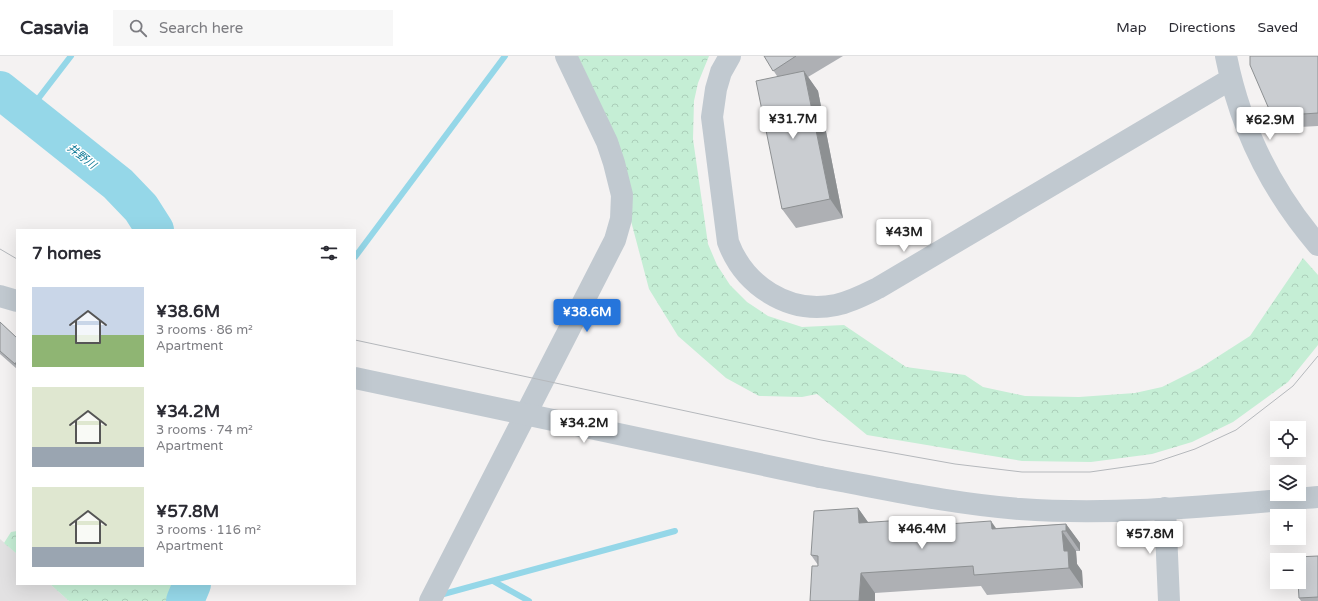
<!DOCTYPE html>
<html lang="en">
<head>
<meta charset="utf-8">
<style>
  body { margin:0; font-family:"Varela Round","Noto Sans JP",sans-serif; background:#f7f7f7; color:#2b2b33; height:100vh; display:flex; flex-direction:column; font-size:15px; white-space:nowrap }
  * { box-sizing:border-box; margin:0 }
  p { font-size:13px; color:#7c7c81 }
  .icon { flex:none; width:22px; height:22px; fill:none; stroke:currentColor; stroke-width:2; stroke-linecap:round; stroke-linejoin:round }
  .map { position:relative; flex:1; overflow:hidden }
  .panel { position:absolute; left:16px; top:173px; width:340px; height:356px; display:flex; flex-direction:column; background:#fff; border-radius:0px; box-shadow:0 4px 16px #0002 }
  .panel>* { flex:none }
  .buttons { position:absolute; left:1270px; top:365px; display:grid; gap:8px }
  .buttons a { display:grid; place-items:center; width:36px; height:36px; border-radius:0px; background:#fff; box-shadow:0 4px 16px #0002; font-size:20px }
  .price { position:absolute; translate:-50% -34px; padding:0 9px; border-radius:4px; background:#fff; color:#222; font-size:13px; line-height:26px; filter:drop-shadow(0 1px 2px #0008) }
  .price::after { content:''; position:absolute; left:50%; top:24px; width:12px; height:9px; margin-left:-6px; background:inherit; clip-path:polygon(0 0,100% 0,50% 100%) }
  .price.selected { background:#2675db; color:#fff }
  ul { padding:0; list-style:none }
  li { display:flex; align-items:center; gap:12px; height:100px; padding:0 16px }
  li span { display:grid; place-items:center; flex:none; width:112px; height:80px; border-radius:0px; color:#555 }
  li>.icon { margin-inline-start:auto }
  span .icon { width:48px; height:48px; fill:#fffc; stroke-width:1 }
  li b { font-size:17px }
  h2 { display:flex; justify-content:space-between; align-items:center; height:48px; padding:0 16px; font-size:17px }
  header { display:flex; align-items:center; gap:24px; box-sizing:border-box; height:56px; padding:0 20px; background:#fff; border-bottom:1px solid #e1e1e2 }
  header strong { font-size:19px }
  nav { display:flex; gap:22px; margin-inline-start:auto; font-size:14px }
  .search { width:280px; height:36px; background:#f7f7f7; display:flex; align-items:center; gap:10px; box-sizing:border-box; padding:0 14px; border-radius:0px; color:#7c7c81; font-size:15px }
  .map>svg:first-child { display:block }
  .education { fill:#e2e1e2 }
  .forest { fill:url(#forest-crowns) }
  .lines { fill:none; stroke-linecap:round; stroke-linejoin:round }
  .stream { stroke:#95d7e8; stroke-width:6 }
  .river { stroke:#95d7e8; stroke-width:38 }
  .minor { stroke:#c1c9d0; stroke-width:22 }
  .tertiary { stroke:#c1c9d0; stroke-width:22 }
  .tram { stroke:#b5b8bc; stroke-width:1 }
  .tertiary-bridge { stroke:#c1c9d0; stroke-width:22 }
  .wall { fill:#aeb0b4 }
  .shaded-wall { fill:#8d9092 }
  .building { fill:#cacdd1; stroke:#8d9092 }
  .labels { text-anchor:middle; stroke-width:3; stroke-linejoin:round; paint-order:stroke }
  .water-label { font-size:11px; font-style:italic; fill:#157d99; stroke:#fff }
</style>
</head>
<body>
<header>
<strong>Casavia</strong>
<div class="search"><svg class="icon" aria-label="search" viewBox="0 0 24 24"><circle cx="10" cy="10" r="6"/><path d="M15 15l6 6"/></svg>Search here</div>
<nav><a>Map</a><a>Directions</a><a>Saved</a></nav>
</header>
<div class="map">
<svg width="1318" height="545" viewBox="0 0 1318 545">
  <defs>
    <pattern id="forest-crowns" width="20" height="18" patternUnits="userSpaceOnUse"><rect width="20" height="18" fill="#c5eed5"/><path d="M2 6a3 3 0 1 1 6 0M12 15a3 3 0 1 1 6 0" fill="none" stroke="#abceb9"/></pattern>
  </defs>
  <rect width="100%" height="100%" fill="#f4f2f2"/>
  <path class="education" d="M 0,483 L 17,498 L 17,528 L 50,528 L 69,545 L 0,545 Z"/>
  <path class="forest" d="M 576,0 L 709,0 L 698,27 L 694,45 L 693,83 L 708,188 L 717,209 L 730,229 L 747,246 L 768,260 L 802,271 L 844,269 L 906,311 L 965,319 L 983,331 L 1025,340 L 1079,341 L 1135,337 L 1162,331 L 1200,312 L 1250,280 L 1303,202 L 1318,219 L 1318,289 L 1288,326 L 1233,366 L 1192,386 L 1152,398 L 1091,406 L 1022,405 L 867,379 L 817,338 L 802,341 L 759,340 L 726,322 L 678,280 L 649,233 L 631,165 L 616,85 L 583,11 Z
    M 17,475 L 17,498 L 4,487 L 11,476 Z
    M 50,528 L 183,528 L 176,545 L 69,545 Z"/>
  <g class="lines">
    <path class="stream" d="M 28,56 L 71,0
      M 355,201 L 505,0
      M 493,525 L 529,545
      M 440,539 L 675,475"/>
    <path class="river" d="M 0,34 L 118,128 L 141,152 L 155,174
      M 185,545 L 192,528"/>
    <path class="minor" d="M 730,0 L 721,16 L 716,33 L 712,61 L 728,186 C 744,229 788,259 836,249 C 851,246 864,239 878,232 L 1231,23
      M 1226,0 C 1240,71 1271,134 1318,189
      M 430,545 L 615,184 L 621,163 L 622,139 L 614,107 L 607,86 L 566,0"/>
    <path class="tertiary" d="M 0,240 L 17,245
      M 820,421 C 886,433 952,448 1020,453 C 1119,460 1219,449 1318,441
      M 1165,452 L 1169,545"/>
    <path class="tram" d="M 0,193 L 17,203
      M 355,284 L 821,384 L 955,408 L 1022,416 L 1090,416 L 1153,407 L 1195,393 L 1236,374 L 1293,330 L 1318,300"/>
    <path class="tertiary-bridge" d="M 355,322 L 820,421"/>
  </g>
  <path class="wall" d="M 764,0 L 843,0 L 808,21 L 818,35 L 843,162 L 796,172 L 782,153 L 777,20 Z
    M 1318,0 L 1318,70 L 1281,72 L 1272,60 Z
    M 0,266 L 17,282 L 17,313 L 0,298 Z
    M 858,452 L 868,466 L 952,468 L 996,472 L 1066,468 L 1080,487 L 1080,495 L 1076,495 L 1077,508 L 1082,515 L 1083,532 L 987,539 L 981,530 L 875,537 L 875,545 L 810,545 L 818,509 L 811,499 Z
    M 1318,500 L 1318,545 L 1301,545 L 1299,542 Z"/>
  <path class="shaded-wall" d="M 804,15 L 818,35 L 843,162 L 830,143 Z
    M 17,305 L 17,311 L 15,308 Z
    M 858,452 L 872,472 L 859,467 Z
    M 948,461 L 962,481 L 948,468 Z
    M 991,465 L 1005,485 L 992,473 Z
    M 1066,468 L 1080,487 L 1080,495 L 1066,475 Z
    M 1062,475 L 1076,495 L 1077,508 L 1082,515 L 1083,532 L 1069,512 L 1064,495 Z
    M 861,517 L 875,537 L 875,545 L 859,545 Z"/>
  <path class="building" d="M 764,0 L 796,0 L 773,15 Z
    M 1250,0 L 1318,0 L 1318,57 L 1272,60 L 1250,9 Z
    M 804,15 L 830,143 L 782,153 L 756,25 Z
    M 0,266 L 17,282 L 17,305 L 15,308 L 0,295 Z
    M 858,452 L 859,467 L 948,461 L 948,468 L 991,465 L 992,473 L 1066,468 L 1066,475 L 1062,475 L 1064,495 L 1068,495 L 1069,512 L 974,519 L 973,510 L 861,517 L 859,545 L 810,545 L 812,510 L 818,510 L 818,500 L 811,499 L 814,455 Z
    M 1318,500 L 1318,541 L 1299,542 L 1298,526 L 1299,526 L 1299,504 L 1296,504 L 1296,501 Z"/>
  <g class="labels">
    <g class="water-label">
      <text transform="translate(82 100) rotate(38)" y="4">井野川</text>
    </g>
  </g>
</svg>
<div class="buttons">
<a><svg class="icon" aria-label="locate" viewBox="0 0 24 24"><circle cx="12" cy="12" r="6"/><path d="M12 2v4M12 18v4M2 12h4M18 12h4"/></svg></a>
<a><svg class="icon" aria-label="layers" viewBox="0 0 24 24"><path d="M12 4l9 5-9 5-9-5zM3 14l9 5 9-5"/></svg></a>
<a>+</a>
<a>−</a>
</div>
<b class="price" style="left:793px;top:84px">¥31.7M</b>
<b class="price" style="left:1270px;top:85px">¥62.9M</b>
<b class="price" style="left:904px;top:197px">¥43M</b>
<b class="price selected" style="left:587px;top:277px">¥38.6M</b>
<b class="price" style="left:584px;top:388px">¥34.2M</b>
<b class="price" style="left:922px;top:494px">¥46.4M</b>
<b class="price" style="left:1150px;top:499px">¥57.8M</b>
<section class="panel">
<h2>7 homes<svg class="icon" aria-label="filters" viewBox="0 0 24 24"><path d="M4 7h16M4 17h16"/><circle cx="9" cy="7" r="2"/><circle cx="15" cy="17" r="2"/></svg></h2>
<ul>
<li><span style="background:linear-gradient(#c9d6e8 60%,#8fb573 0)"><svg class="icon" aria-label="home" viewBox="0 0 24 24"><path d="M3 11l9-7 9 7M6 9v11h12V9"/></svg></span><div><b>¥38.6M</b><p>3 rooms · 86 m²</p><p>Apartment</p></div></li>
<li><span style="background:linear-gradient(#dfe7d0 75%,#9aa5b1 0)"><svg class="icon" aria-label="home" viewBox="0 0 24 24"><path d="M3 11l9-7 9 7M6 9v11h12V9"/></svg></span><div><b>¥34.2M</b><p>3 rooms · 74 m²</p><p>Apartment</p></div></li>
<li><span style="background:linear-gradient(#dfe7d0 75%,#9aa5b1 0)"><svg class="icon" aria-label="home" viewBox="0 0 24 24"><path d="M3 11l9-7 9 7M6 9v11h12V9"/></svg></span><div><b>¥57.8M</b><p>3 rooms · 116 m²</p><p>Apartment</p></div></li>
</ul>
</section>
</div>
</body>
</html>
